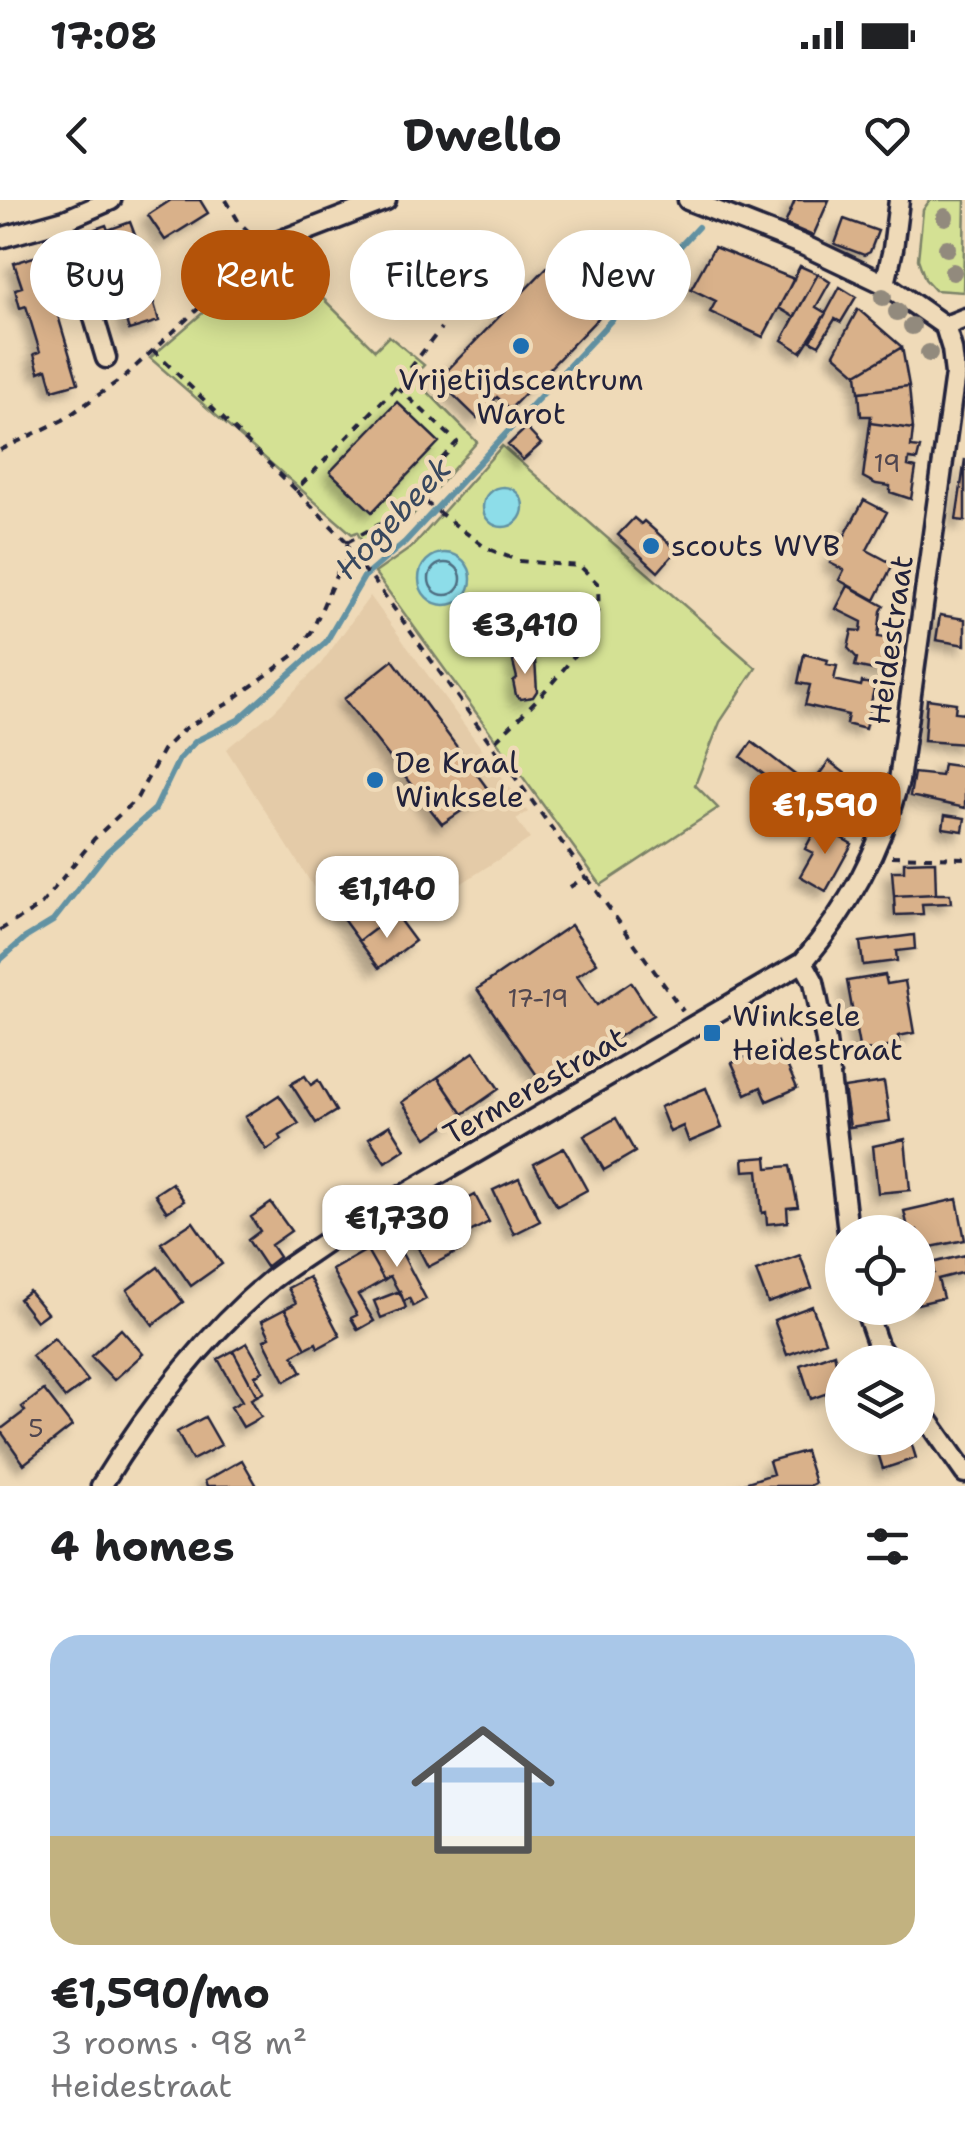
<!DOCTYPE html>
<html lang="en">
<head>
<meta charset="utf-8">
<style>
  body { margin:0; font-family:"Shantell Sans",sans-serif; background:#f2f2f2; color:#202124; height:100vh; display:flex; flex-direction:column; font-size:38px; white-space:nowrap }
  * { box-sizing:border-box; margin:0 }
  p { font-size:32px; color:#757577 }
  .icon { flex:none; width:55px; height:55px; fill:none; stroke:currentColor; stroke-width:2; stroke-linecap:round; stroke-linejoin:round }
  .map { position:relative; height:1286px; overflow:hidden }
  .details { display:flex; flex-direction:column; background:#fff; flex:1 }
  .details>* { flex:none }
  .guide { position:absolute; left:30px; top:30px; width:905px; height:90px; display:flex; gap:20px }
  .tools { position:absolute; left:825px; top:1015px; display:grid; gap:20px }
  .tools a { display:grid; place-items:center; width:110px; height:110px; border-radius:50%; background:#fff; box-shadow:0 5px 25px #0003; font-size:50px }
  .price { position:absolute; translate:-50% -85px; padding:0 22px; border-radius:20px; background:#fff; color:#222; font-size:32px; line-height:65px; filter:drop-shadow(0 2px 5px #0008) }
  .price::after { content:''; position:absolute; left:50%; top:60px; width:30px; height:22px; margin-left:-15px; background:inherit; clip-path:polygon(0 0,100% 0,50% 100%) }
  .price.active { background:#b45309; color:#fff }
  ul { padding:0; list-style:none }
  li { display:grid; align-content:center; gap:20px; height:530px; padding:0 50px }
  li span { display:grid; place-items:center; height:310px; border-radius:30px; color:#555 }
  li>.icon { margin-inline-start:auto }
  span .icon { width:180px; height:180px; fill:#fffc; stroke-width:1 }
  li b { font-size:42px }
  h2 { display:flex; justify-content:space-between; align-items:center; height:120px; padding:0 50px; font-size:42px }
  .chip { padding:0 35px; border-radius:45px; background:#fff; box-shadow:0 5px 25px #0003; font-size:35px; line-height:90px }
  .chip.active { background:#b45309; color:#fff }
  .status { display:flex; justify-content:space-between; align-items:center; height:70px; padding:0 50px; background:#fff; direction:ltr }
  .status svg { height:28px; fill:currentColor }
  header { display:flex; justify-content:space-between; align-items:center; height:130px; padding:0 50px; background:#fff; font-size:45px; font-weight:700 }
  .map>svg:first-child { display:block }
  .built { fill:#e4cba8 }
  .green { fill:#d4e194; stroke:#7b8268; stroke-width:2.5 }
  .water { fill:#8ddde9; stroke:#6292a3; stroke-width:2.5 }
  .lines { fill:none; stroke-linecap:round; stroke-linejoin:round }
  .shore { stroke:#4d6d81; stroke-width:2.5 }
  .stream { stroke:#6292a3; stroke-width:6 }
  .building { fill:#d9b18a; stroke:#22223b; stroke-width:2.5; filter:url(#shadow) }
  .minor-casing { stroke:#22223b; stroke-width:25 }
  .path { stroke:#22223b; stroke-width:4; stroke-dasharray:8 8; stroke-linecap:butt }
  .minor { stroke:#efdab8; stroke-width:18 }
  .tree { fill:#928a7d }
  .poi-dot { fill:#1f6fb2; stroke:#efdab8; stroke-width:4 }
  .labels { text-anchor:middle; stroke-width:9; stroke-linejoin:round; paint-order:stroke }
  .number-label { font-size:25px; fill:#50464f }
  .poi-label { font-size:30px; fill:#22223b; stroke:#efdab8; text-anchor:start }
  .street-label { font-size:30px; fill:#22223b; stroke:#efdab8 }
  .water-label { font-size:32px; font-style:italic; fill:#37475e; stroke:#efdab8 }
</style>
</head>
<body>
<div class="status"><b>17:08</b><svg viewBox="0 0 49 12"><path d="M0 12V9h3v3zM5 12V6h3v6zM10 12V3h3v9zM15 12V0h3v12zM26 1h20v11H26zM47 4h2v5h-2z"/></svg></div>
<header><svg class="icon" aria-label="back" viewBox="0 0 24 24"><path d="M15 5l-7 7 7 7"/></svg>Dwello<svg class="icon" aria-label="heart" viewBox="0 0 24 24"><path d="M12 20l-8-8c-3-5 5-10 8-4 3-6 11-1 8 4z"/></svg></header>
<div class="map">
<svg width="965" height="1286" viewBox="0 0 965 1286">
  <defs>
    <filter id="shadow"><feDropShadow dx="-7" dy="7" stdDeviation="5" flood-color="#0004"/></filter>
  </defs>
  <rect width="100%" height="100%" fill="#efdab8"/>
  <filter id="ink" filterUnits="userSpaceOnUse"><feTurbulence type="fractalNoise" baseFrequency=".01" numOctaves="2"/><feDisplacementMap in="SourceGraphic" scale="20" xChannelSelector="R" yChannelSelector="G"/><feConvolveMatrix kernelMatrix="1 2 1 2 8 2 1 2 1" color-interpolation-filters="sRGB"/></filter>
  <g filter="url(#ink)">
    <path class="built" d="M 370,396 L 528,612 L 516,619 L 530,639 L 436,700 L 407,662 L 330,713 L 226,549 L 273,512 L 320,465 Z"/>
    <path class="green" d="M 930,0 L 965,0 L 963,92 L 935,90 L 925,79 L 918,59 L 923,10 Z
      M 275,51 L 375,150 L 389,136 L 424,165 L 413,177 L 477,242 L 410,318 L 357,358 L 355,349 L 363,344 L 357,332 L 352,334 L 150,158 Z
      M 502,246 L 756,468 L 720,522 L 695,585 L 718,608 L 601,685 L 375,373 L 412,347 Z"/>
    <path class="water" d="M483 307a20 20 0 1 1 40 0a20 20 0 1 1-40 0Z
      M419 379a26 26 0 1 1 52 0a26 26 0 1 1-52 0Z"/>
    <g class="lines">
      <path class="shore" d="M429 379a16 16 0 1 1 32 0a16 16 0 1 1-32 0Z"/>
      <path class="stream" d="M 0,760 L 25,738 L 53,721 L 107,652 L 155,609 L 179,559 L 196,541 L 238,520 L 326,442 L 364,377 L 405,342 L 698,27"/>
    </g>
    <path class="building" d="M 171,0 L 200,0 L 208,13 L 165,40 L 148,15 Z
      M 795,0 L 829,0 L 813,36 L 785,24 Z
      M 844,19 L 878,31 L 870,52 L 864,55 L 835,44 Z
      M 130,22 L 141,51 L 112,62 L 103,38 L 100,39 L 95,29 L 106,25 L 108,30 Z
      M 714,47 L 794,79 L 763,137 L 710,112 L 716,101 L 691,89 Z
      M 40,55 L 78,183 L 53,190 L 47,169 L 39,172 L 34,154 L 40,152 L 26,106 L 20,108 L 15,89 L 22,87 L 14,63 Z
      M 552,62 L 604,112 L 510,209 L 497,197 L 477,218 L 438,180 Z
      M 800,66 L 818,74 L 794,117 L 779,108 Z
      M 145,72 L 159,121 L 129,130 L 114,81 Z
      M 818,74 L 830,82 L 816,107 L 826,113 L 801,152 L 782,140 Z
      M 840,87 L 856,97 L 841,122 L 835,119 L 819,145 L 811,141 Z
      M 858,109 L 902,147 L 857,174 L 834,154 Z
      M 902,147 L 909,186 L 859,192 L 857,174 Z
      M 909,186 L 913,229 L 870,223 L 871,216 L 861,216 L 859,192 Z
      M 397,202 L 439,242 L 372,312 L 330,272 Z
      M 870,223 L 913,229 L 911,247 L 920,248 L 917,260 L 909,259 L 908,266 L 916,268 L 911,299 L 890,292 L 890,286 L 876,284 L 863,277 Z
      M 526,228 L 541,244 L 523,260 L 508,245 Z
      M 965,259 L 965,321 L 956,320 Z
      M 864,300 L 887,312 L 867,350 L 893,364 L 875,400 L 839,380 L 844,370 L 830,363 Z
      M 634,318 L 641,324 L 644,321 L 677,350 L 658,372 L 618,335 Z
      M 848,386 L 884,406 L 881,411 L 878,437 L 892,439 L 888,473 L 855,466 L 857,458 L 848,448 L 852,430 L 861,431 L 862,422 L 836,409 Z
      M 940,415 L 965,419 L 965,445 L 936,440 Z
      M 530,454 L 535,460 L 537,491 L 533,497 L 521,499 L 516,495 L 513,481 L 517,478 L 513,462 L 517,456 Z
      M 804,454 L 828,460 L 827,464 L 837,466 L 834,480 L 861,486 L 862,482 L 875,485 L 865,529 L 846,524 L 848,515 L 805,505 L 810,485 L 798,483 Z
      M 393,460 L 490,592 L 442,624 L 344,499 Z
      M 927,499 L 956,503 L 955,512 L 965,513 L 965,544 L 924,541 Z
      M 752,542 L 798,577 L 787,592 L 741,557 Z
      M 829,561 L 872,594 L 860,609 L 818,576 Z
      M 943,564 L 965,567 L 965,608 L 910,596 L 914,573 L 941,576 Z
      M 836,590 L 860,609 L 841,634 L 817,616 Z
      M 945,615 L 965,618 L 963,631 L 943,628 Z
      M 818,625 L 852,644 L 826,691 L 800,676 L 813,653 L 805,649 Z
      M 935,661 L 936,694 L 894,696 L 892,671 L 904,671 L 904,662 Z
      M 374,684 L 395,714 L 359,741 L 337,711 Z
      M 936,694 L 950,694 L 951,703 L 922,704 L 923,714 L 895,715 L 894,696 Z
      M 395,714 L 415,741 L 379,768 L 359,741 Z
      M 571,725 L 597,763 L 577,776 L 597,805 L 631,782 L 653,815 L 543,884 L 477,789 Z
      M 914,735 L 915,749 L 896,751 L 897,761 L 863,765 L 860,742 Z
      M 885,775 L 887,784 L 905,781 L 914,833 L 898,836 L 899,845 L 860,852 L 847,781 Z
      M 777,842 L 797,888 L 767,901 L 761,887 L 746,894 L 732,863 Z
      M 474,852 L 499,889 L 463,914 L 438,877 Z
      M 305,876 L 311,885 L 318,880 L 336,911 L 316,923 L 291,884 Z
      M 438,877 L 463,914 L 427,938 L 402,902 Z
      M 884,882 L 890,921 L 850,927 L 844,888 Z
      M 706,888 L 722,928 L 689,942 L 683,926 L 670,932 L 660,907 Z
      M 279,895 L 299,924 L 280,936 L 282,940 L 267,950 L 245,917 Z
      M 616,918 L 635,952 L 604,970 L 584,936 Z
      M 390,925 L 405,949 L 385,962 L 369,938 Z
      M 905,939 L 910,990 L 878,993 L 873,946 Z
      M 564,948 L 587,990 L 557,1006 L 534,964 Z
      M 767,957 L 768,968 L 790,966 L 798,1007 L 787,1008 L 788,1022 L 767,1024 L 766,1012 L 762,1013 L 758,970 L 744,971 L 743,959 Z
      M 519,978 L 540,1021 L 514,1034 L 493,990 Z
      M 172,983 L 184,1001 L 167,1012 L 155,994 Z
      M 475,995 L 489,1022 L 458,1038 L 442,1007 L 462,996 L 464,1001 Z
      M 957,999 L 965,1040 L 921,1049 L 917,1030 L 909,1032 L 904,1011 Z
      M 271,1003 L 291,1031 L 271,1045 L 279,1057 L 266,1067 L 248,1040 L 260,1031 L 251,1017 Z
      M 449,1019 L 463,1049 L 428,1067 L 413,1038 Z
      M 193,1022 L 222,1064 L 191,1086 L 161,1043 Z
      M 393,1036 L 426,1099 L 413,1106 L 409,1098 L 404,1101 L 390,1076 L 384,1080 L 367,1050 Z
      M 367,1050 L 384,1080 L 358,1095 L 374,1121 L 358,1130 L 351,1118 L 357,1115 L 332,1070 Z
      M 800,1055 L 812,1088 L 768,1103 L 756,1071 Z
      M 965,1055 L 965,1072 L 938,1079 L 943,1098 L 918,1104 L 918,1077 L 934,1073 L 932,1063 Z
      M 158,1067 L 183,1102 L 153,1125 L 127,1090 Z
      M 309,1077 L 340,1136 L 318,1148 L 316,1143 L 306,1148 L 285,1109 L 296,1103 L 288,1088 Z
      M 29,1091 L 47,1113 L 36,1121 L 19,1099 Z
      M 400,1091 L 406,1108 L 381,1118 L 374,1101 Z
      M 812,1106 L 825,1141 L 787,1155 L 774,1120 Z
      M 285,1109 L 306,1148 L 293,1155 L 302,1172 L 285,1181 L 264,1140 L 270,1137 L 262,1121 Z
      M 121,1129 L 143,1154 L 114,1180 L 91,1156 Z
      M 54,1138 L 88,1181 L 65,1198 L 32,1156 Z
      M 247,1143 L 263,1171 L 255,1176 L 264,1192 L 257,1196 L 233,1151 Z
      M 233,1151 L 257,1196 L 251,1199 L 261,1217 L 243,1227 L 231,1207 L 242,1201 L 218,1159 Z
      M 834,1153 L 842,1188 L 811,1199 L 800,1165 Z
      M 44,1190 L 72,1226 L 24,1264 L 0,1230 L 25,1211 L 22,1207 Z
      M 205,1217 L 221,1245 L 192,1260 L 177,1232 Z
      M 910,1239 L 916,1258 L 883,1269 L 877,1250 Z
      M 805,1251 L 815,1283 L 809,1286 L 735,1286 L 773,1274 L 769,1261 Z
      M 242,1260 L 257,1286 L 207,1286 L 205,1281 Z"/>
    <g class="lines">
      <g class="minor-casing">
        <path id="minor" d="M 688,0 L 803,45 L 885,84 L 945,126
          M 65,20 L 106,158
          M 0,38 L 65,20 L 111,0
          M 264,47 L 386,0
          M 885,84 L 893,49 L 899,0
          M 945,126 L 965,118
          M 803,762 L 814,782 L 826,841 L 848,1032
          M 865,1108 L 878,1145 L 889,1162
          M 918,1206 L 965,1273
          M 101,1286 C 147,1211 203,1137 271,1080 C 293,1063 318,1048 340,1032 L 803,762 C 850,706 879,651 899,581 L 955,174 L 952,149 L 945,126"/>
      </g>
      <path class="path" d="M 226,0 L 239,22 L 249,32
        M 153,150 L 296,290
        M 0,250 L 63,220 L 124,177 L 251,60
        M 412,292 L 486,348 L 519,361 L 580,366 L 598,384 C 598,392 599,401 598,408 C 590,451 525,512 494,542
        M 347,342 L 296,290 L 396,187 L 441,128
        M 347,342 L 386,321 L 457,242 L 398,188
        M 349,357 L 372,378 L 683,811
        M 892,656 L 965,658
        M 570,687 L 587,676
        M 0,730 L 40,706 L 94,639 L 137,598 L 163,550 L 184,529 L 227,504 L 294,455 L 312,431 L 339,369 L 349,357 L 347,342"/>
      <use href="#minor" class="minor"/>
    </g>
    <g class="tree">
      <circle cx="945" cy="17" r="9"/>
      <circle cx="947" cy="48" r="9"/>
      <circle cx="953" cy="72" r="9"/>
      <circle cx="883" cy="97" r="9"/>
      <circle cx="897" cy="112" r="9"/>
      <circle cx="912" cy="126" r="9"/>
      <circle cx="929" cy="153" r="9"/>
    </g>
  </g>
  <g class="poi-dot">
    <circle cx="521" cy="146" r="10"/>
    <circle cx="651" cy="346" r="10"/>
    <circle cx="375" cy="580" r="10"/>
    <rect x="702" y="823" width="20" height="20" rx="5"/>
  </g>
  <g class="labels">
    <g class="number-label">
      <text x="887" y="272">19</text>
      <text x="538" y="807">17-19</text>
      <text x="36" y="1237">5</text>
    </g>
    <g class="poi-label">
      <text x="521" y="190" text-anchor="middle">Vrijetijdscentrum<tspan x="521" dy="34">Warot</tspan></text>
      <text x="671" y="356">scouts WVB</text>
      <text x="395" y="573">De Kraal<tspan x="395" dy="34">Winksele</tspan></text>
      <text x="732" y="826">Winksele<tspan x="732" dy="34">Heidestraat</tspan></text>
    </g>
    <g class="street-label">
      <text transform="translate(891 440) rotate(-82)" y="10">Heidestraat</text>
      <text transform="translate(535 886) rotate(-30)" y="10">Termerestraat</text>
    </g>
    <g class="water-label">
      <text transform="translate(393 318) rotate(-47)" y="11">Hogebeek</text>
    </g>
  </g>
</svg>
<div class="tools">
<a><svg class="icon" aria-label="locate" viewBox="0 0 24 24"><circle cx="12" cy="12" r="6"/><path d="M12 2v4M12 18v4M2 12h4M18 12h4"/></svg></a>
<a><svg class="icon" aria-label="layers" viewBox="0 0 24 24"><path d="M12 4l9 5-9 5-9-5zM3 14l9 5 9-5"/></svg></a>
</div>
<b class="price" style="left:525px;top:477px">€3,410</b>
<b class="price active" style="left:825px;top:657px">€1,590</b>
<b class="price" style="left:387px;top:741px">€1,140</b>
<b class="price" style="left:397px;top:1070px">€1,730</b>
<div class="guide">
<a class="chip">Buy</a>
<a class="chip active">Rent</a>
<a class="chip">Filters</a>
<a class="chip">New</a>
</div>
</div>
<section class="details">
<h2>4 homes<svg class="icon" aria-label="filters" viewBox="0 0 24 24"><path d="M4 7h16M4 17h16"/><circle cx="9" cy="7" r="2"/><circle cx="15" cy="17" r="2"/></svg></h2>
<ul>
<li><span style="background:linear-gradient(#a9c7e8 65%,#c2b280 0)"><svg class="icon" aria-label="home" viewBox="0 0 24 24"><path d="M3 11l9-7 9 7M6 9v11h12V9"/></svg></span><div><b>€1,590/mo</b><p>3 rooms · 98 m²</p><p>Heidestraat</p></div></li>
</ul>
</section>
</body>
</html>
